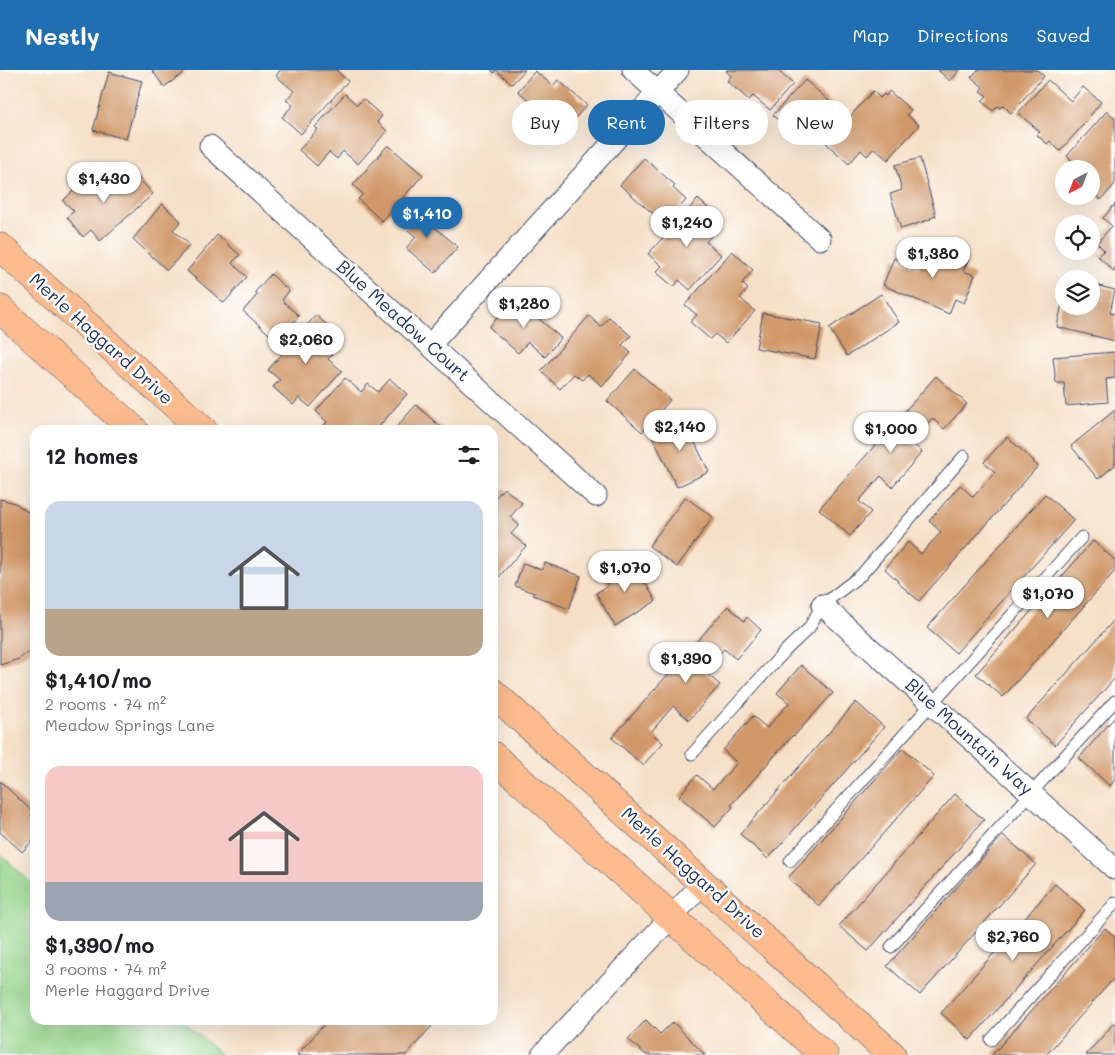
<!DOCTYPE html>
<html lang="en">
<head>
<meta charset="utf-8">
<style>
  body { margin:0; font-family:Mali,sans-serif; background:#f6f6f6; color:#202124; height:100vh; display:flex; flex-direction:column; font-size:19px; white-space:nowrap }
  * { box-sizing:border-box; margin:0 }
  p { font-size:16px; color:#757577 }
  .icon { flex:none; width:28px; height:28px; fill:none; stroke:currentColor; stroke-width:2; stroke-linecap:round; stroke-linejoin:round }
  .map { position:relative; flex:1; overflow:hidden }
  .sheet { position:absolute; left:30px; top:355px; width:468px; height:600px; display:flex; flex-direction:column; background:#fff; border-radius:15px; box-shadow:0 5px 20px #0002 }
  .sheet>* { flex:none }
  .banner { position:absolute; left:512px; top:30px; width:475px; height:45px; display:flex; gap:10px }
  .needle { width:32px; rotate:222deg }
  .controls { position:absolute; left:1055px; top:90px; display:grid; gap:10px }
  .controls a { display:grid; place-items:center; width:45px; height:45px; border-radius:50%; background:#fff; box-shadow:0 5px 20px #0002; font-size:25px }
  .price { position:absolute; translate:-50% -42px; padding:0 11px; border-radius:18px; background:#fff; color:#222; font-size:16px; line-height:32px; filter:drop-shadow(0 1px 2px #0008) }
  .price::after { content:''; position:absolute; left:50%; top:30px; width:15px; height:11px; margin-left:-8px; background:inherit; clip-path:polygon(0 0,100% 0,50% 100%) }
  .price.on { background:#1f6fb2; color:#fff }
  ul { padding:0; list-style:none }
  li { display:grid; align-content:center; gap:10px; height:265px; padding:0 15px }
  li span { display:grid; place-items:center; height:155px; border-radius:15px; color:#555 }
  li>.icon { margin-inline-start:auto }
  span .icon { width:90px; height:90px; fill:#fffc; stroke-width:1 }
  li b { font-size:21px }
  h2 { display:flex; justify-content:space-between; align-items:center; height:60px; padding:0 15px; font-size:21px }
  .chip { padding:0 18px; border-radius:22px; background:#fff; box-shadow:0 5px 20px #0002; font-size:18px; line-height:45px }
  .chip.on { background:#1f6fb2; color:#fff }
  header { display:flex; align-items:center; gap:30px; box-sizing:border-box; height:70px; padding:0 25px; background:#1f6fb2; color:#fff }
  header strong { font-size:24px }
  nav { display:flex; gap:28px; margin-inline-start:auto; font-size:18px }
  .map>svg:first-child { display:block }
  .green { fill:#96d58b; stroke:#588274 }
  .building { fill:#d09867 }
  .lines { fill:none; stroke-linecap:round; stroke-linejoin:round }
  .lane-casing { stroke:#3c4a6e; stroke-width:13 }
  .street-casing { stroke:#3c4a6e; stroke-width:23 }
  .primary-casing { stroke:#3c4a6e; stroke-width:29 }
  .lane { stroke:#fff; stroke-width:11 }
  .street { stroke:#fff; stroke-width:21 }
  .primary { stroke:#fbbb8d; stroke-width:28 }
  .labels { text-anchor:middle; stroke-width:5; stroke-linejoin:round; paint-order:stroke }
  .street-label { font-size:18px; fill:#1b2f5e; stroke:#fff }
</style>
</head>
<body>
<header>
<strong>Nestly</strong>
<nav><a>Map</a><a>Directions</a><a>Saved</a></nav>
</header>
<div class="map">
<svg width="1115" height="985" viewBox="0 0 1115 985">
  <rect width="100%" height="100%" fill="#fff"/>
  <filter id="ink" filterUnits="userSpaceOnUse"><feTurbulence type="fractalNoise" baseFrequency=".02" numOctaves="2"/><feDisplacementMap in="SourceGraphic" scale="10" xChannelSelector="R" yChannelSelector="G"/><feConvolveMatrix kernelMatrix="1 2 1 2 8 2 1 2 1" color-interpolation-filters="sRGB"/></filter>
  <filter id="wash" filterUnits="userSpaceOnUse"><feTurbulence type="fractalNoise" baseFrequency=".0096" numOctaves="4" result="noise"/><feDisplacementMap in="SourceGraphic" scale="20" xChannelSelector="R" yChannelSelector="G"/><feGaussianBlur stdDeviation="1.12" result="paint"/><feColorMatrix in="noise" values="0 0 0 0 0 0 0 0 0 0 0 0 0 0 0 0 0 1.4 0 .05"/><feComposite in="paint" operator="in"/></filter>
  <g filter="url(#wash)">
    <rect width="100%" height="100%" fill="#f5e0c7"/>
    <path class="green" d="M 0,784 L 35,816 L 35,950 L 182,950 L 221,985 L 0,985 Z"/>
    <g id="blocks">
      <path class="building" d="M 152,0 L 182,0 L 184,3 L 164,17 Z
        M 280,0 L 339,0 L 337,1 L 348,11 L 301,64 L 282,47 L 293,35 L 286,30 L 294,21 L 276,6 Z
        M 491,0 L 525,0 L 512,14 L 496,0 L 494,3 Z
        M 727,0 L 777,0 L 793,14 L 770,40 L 753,26 L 749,30 L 727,11 L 731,6 L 726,1 Z
        M 938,0 L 960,0 L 950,11 Z
        M 978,0 L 1037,0 L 1044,6 L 1011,43 L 1003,35 L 1000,38 L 998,36 L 993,41 L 982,31 L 987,26 L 980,21 L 983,17 L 971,7 Z
        M 535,1 L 553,16 L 558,10 L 587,35 L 561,64 L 533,39 L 535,36 L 518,21 Z
        M 109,2 L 142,11 L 126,69 L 93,60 Z
        M 805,10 L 842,42 L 815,71 L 805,62 L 799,68 L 773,45 Z
        M 1048,10 L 1071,31 L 1083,17 L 1101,32 L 1089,47 L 1090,47 L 1060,81 L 1050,71 L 1047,74 L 1037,65 L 1040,62 L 1018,43 Z
        M 873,21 L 880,28 L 884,24 L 886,26 L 889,21 L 911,40 L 907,45 L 919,55 L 888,90 L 874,78 L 867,86 L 861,80 L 849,94 L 826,73 Z
        M 345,24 L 357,35 L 363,29 L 382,46 L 377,52 L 387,61 L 358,94 L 343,81 L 337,89 L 329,82 L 317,96 L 299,80 L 318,59 L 315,57 Z
        M 1107,41 L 1115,48 L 1115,114 L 1101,130 L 1091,121 L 1091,99 L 1076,99 L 1078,96 L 1067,86 Z
        M 388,75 L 423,105 L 382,151 L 358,129 L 363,124 L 353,115 Z
        M 644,88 L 675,115 L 673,118 L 686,130 L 665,154 L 620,115 Z
        M 920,88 L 936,146 L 930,148 L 931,149 L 901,159 L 890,124 L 902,120 L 895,95 Z
        M 94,100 L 109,116 L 116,110 L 121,116 L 135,104 L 153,124 L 100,171 L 91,160 L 83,167 L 67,147 L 74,141 L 63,131 Z
        M 698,129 L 716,145 L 704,160 L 711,166 L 706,172 L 721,185 L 690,220 L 679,210 L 674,217 L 656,202 L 662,196 L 648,184 Z
        M 415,132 L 434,149 L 431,154 L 458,177 L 435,203 L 406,178 L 416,167 L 398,151 Z
        M 162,134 L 181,151 L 173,160 L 190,175 L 167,200 L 133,169 Z
        M 1115,134 L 1115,202 L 1098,186 L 1104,180 L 1097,173 L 1112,156 L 1103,148 Z
        M 217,165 L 240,185 L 232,193 L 247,207 L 224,233 L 187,201 Z
        M 929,173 L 937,176 L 968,190 L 963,201 L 975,205 L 964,233 L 955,229 L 949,244 L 883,215 L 894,188 L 919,199 Z
        M 732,181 L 753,200 L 742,213 L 748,219 L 740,228 L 755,241 L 726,273 L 715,264 L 710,269 L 690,252 L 697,245 L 685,235 Z
        M 271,204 L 289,221 L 282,230 L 299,246 L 277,271 L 243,241 L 258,224 L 255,222 Z
        M 1091,214 L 1115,220 L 1110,243 L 1115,244 L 1115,271 L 1057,257 L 1063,229 L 1064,236 L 1091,236 Z
        M 881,224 L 899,252 L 847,286 L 829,258 Z
        M 515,228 L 561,268 L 545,287 L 528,272 L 518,283 L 489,257 Z
        M 763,243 L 822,254 L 815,289 L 756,278 Z
        M 316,245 L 336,263 L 324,277 L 332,285 L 328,289 L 342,301 L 310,337 L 299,328 L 293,335 L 273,317 L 280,310 L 268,300 Z
        M 589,246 L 601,257 L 609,247 L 631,266 L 622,275 L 631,283 L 602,316 L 588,304 L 582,310 L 574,304 L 560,319 L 541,301 Z
        M 1115,282 L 1115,308 L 1106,309 L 1108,332 L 1066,336 L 1064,313 L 1056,313 L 1053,287 Z
        M 635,299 L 670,330 L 642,362 L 607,331 Z
        M 936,306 L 967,334 L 944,359 L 932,348 L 911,372 L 922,382 L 892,417 L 881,406 L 859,431 L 871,442 L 850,466 L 819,439 Z
        M 345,308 L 361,322 L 368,314 L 378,322 L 390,309 L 407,324 L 376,360 L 323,360 L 321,358 L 327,352 L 316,341 Z
        M 416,335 L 444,360 L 394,360 Z
        M 1115,340 L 1115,395 L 1098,409 L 1071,376 Z
        M 682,346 L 709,402 L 677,417 L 650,362 Z
        M 1007,367 L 1034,391 L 1033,392 L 1038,396 L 919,531 L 897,512 L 898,511 L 885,499 L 908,472 L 921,484 L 941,462 L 929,451 L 960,415 L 973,427 L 995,402 L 984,392 Z
        M 504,418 L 522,433 L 510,447 L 519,455 L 511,464 L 526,476 L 497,509 L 492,506 L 492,431 Z
        M 1045,424 L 1074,450 L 956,583 L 927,558 Z
        M 685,427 L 713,447 L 677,497 L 649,476 Z
        M 0,429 L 15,433 L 35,447 L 35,577 L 19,589 L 0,595 Z
        M 1093,471 L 1115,490 L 1115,501 L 1003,627 L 976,604 Z
        M 634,489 L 643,509 L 656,531 L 615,556 L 596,523 L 608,516 L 602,504 Z
        M 523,493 L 542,500 L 545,493 L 581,506 L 569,539 L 533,525 L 534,523 L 515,516 Z
        M 728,536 L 744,551 L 747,547 L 761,560 L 736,589 L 724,579 L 704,601 L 720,615 L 689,650 L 673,636 L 651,662 L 663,673 L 643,695 L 612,668 Z
        M 1115,549 L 1115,608 L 1055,675 L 1026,649 Z
        M 801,595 L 833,623 L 794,666 L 793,665 L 731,735 L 733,737 L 715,757 L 679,726 L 697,705 L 713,719 L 737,693 L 723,680 L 753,646 L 767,658 L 789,633 L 777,623 Z
        M 856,632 L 884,657 L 768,789 L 740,764 Z
        M 1115,647 L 1115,710 L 1110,716 L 1079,688 Z
        M 903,678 L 934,706 L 819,836 L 788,808 Z
        M 0,711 L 35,744 L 35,768 L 22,782 L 0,762 Z
        M 955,724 L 984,750 L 868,881 L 839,856 Z
        M 1003,765 L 1036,794 L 920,925 L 887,896 Z
        M 1055,814 L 1085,840 L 970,970 L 941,943 Z
        M 1105,858 L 1115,867 L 1115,907 L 1046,985 L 992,985 Z
        M 328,950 L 437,950 L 406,985 L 297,985 Z
        M 646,950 L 660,964 L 673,952 L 705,985 L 646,985 L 628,969 Z
        M 1115,952 L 1115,985 L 1086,985 Z"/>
    </g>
  </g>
  <g filter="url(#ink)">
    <use href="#blocks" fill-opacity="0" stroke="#3c4a6e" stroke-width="1"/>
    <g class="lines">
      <g class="lane-casing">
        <path id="lane" d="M 692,684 L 763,605 L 788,578 L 809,558 L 822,535 L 861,505 L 964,386
          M 790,791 L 1082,467
          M 891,877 L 1115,631
          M 991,970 L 1115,833"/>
      </g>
      <g class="street-casing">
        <path id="street" d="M 633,0 L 820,169
          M 210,76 L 596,426
          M 430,275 L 678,0
          M 822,535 L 1115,799
          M 542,985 L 704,812"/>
      </g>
      <g class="primary-casing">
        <path id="primary" d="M 0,177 L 203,360
          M 0,239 L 134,360
          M 492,622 L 892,985
          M 492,685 L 824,985"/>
      </g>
      <use href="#lane" class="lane"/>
      <use href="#street" class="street"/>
      <use href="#primary" class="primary"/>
    </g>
  </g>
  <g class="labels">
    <g class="street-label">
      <text transform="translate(403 251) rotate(42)" y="6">Blue Meadow Court</text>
      <text transform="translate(101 269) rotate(42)" y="6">Merle Haggard Drive</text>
      <text transform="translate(969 667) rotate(42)" y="6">Blue Mountain Way</text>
      <text transform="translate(693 803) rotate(42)" y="6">Merle Haggard Drive</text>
    </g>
  </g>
</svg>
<div class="controls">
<a><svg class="needle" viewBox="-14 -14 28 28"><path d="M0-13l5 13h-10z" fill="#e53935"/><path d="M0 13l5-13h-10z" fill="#757577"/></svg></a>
<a><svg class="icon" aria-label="locate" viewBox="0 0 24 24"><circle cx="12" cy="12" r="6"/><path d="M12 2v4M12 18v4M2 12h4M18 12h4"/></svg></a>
<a><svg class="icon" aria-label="layers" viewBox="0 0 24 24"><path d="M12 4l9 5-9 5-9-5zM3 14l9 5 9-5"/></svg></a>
</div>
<b class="price" style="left:104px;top:134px">$1,430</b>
<b class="price on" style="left:427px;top:169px">$1,410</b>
<b class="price" style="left:687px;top:178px">$1,240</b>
<b class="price" style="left:933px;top:209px">$1,380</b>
<b class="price" style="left:524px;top:259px">$1,280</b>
<b class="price" style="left:306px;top:295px">$2,060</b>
<b class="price" style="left:680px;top:382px">$2,140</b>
<b class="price" style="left:891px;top:384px">$1,000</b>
<b class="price" style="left:625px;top:523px">$1,070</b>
<b class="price" style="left:1048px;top:549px">$1,070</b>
<b class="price" style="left:686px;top:614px">$1,390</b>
<b class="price" style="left:1013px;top:892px">$2,760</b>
<div class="banner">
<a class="chip">Buy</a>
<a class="chip on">Rent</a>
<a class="chip">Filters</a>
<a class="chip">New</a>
</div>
<section class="sheet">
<h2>12 homes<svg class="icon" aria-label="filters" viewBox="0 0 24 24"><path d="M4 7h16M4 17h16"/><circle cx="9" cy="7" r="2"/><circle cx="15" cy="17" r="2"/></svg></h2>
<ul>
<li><span style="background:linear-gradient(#c9d6e8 70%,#b9a48a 0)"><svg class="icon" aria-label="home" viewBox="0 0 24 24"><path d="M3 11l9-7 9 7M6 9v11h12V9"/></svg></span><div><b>$1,410/mo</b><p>2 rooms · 74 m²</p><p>Meadow Springs Lane</p></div></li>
<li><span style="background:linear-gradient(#f6c9c9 75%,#9aa5b1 0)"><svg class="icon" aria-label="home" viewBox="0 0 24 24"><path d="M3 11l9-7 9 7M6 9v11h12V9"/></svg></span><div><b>$1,390/mo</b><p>3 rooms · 74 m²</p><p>Merle Haggard Drive</p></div></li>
</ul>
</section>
</div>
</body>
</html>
